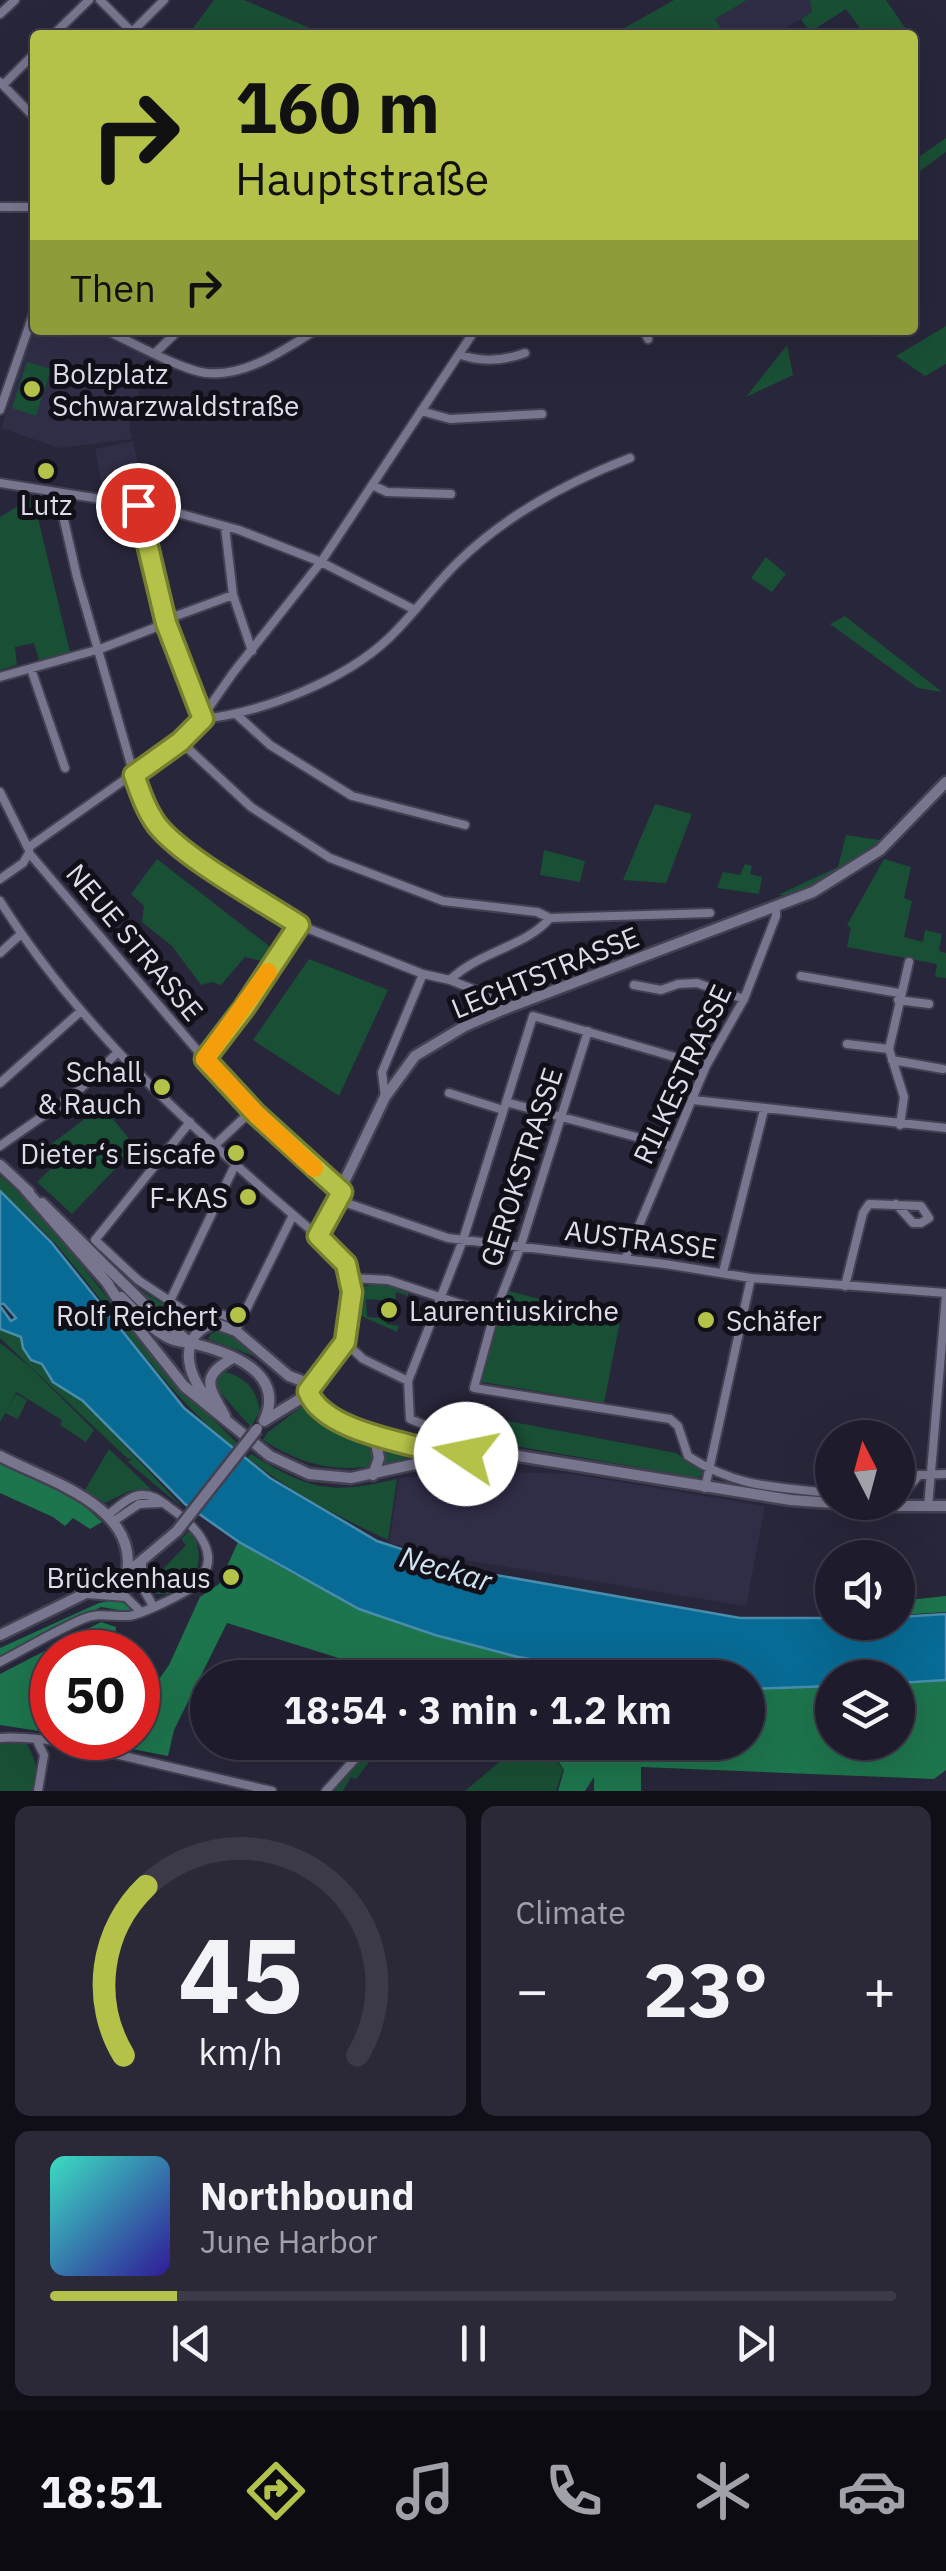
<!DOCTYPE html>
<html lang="en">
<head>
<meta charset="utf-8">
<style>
  body { margin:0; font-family:"IBM Plex Sans",sans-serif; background:#2b2938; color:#f1f3f6; height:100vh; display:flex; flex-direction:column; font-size:38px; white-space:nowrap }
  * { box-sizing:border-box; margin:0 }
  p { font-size:32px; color:#a1a1a9 }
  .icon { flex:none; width:55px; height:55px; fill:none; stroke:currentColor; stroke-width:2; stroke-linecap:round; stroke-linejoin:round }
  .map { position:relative; height:1791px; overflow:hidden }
  .drawer { display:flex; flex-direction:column; gap:15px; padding:15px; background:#100f18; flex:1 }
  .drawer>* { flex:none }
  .guide { position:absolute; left:30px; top:30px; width:888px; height:305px; border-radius:10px; box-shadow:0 10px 40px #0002,0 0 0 2px #3c3a48; background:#b5c249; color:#111; overflow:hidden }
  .needle { width:65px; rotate:354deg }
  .fabs { position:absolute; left:815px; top:1420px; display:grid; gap:20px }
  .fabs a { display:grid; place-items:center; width:100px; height:100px; border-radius:50%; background:#1e1c2c; box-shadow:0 10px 40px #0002,0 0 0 2px #3c3a48; font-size:50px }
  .speed { position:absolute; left:30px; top:1630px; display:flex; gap:20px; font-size:50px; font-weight:700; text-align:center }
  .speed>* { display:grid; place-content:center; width:130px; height:130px; border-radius:50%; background:#1e1c2c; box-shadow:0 10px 40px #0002,0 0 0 2px #3c3a48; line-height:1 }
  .speed .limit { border:15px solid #d22; background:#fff; color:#111 }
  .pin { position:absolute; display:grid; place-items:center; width:85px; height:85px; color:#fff; margin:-42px; border:5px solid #fff; border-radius:50%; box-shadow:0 2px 10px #0007 }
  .me { position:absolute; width:110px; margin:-55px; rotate:281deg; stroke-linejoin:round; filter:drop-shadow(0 0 8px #0008) }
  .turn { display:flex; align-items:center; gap:35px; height:210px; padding:0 40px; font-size:45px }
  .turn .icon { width:130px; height:130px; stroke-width:2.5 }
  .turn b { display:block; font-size:70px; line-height:85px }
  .then { display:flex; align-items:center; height:95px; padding:0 40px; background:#0003; gap:20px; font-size:38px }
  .big { font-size:75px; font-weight:700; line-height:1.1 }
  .drawer .card { flex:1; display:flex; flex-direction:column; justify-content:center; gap:15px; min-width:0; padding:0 35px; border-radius:15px; background:#2b2938 }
  .drawer .dial { align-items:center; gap:0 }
  .dial svg { height:260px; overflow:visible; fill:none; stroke:#3c3a48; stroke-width:7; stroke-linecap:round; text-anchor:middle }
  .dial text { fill:#f1f3f6; stroke:none }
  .song { display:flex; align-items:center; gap:30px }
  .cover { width:120px; height:120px; border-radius:15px; background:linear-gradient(135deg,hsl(170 70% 55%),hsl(250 70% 35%)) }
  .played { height:10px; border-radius:5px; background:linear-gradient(90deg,#b5c249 15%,#3c3a48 15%) }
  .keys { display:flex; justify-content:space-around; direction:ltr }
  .heat { display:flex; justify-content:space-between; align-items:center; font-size:55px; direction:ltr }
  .drawer .tiles { flex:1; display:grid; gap:15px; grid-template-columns:1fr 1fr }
  .card:last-child { grid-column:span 2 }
  .trip { position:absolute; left:190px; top:1660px; width:575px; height:100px; border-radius:50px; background:#1e1c2c; box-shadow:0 10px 40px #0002,0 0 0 2px #3c3a48; font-weight:700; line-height:100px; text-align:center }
  .dock { display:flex; height:160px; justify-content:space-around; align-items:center; background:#0c0b12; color:#a1a1a9 }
  .dock .icon { width:70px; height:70px }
  .dock .on { color:#b5c249 }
  .dock b { font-size:45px; color:#f1f3f6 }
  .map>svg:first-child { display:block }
</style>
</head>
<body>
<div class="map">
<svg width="946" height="1791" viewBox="0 0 946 1791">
  <rect width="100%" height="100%" fill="#28263a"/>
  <path fill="#302d47" d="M 747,0 L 810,0 L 812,12 L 774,35 L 724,35 L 714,19 Z
    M 35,319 L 35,330 L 94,330 L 151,355 L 129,422 L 132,439 L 59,448 L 1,428 Z
    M 133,441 L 145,497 L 103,490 L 95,449 Z
    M 478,1471 L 572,1474 L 765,1506 L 746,1606 L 457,1559 L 389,1543 L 399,1478 Z"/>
  <path fill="#194f35" d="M 214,0 L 244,0 L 326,35 L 188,35 Z
    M 674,0 L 747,0 L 715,19 L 724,35 L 612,35 Z
    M 810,0 L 886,0 L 910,35 L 865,35 L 846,9 L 810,32 L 801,19 L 812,12 Z
    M 946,138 L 946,152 L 920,171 L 913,161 Z
    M 946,326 L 946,364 L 925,376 L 896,356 Z
    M 787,345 L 793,375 L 746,397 Z
    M 27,362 L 51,369 L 36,416 L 12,408 Z
    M 33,497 L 70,652 L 39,660 L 34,643 L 15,647 L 17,665 L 0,670 L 0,517 Z
    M 766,557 L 786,574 L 772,592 L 751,578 Z
    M 845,616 L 942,692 L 918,688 L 830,624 Z
    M 655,804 L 692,814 L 666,883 L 623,880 Z
    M 846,835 L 886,841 C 857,864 815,897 778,895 L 838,867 Z
    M 544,850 L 585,861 L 580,882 L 540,875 Z
    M 157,859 L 273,949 L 266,962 L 245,957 L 221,985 L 212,982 L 201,985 L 172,946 L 142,922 L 144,906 L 131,894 Z
    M 884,859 L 911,867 L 904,898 L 912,901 L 904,937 L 923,942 L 925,930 L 942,934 L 939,951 L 946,953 L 946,978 L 935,977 L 937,964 L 847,947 L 851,928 L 847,925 Z
    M 745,864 L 752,866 L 750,874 L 762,877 L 759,894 L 717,888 L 723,872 L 740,875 Z
    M 309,959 L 388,990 L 339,1096 L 253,1040 Z
    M 102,1106 L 136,1147 L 72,1214 L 37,1182 L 57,1163 L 46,1148 Z
    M 0,1176 C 38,1208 67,1247 98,1286 C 142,1341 186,1394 237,1443 L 234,1448 C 165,1393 116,1316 60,1249 C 41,1227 19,1209 0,1191 Z
    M 126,1281 L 195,1324 L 184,1326 L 148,1302 Z
    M 379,1283 L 401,1287 L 408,1292 L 408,1296 L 396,1292 L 395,1301 L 366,1299 L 367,1317 L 384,1318 L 387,1324 L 399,1326 L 397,1332 L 359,1315 L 361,1287 Z
    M 506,1290 L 620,1321 L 604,1403 L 477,1381 Z
    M 0,1329 L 21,1337 L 50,1372 L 53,1382 L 83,1401 L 183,1508 L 128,1462 L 132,1458 L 128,1459 L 0,1338 Z
    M 222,1331 L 247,1345 L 262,1359 L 208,1339 L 212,1333 Z
    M 0,1343 L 28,1365 L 94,1430 L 86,1442 L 60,1425 L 62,1420 L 16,1392 L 7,1411 L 16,1394 L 27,1400 L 18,1419 L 5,1413 L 0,1422 Z
    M 226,1372 C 248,1379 256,1390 260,1411 L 251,1427 L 216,1388 L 216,1376 Z
    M 301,1407 L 371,1440 L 375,1458 L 372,1466 C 331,1473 297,1462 263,1440 L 267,1433 Z
    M 466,1413 L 676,1453 L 704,1473 L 698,1478 L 521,1447 L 452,1443 Z
    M 382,1444 L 430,1453 L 383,1465 Z
    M 109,1449 L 151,1489 L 129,1491 L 105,1503 L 85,1490 Z
    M 251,1454 C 310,1490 328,1495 397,1479 L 388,1540 C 338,1517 291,1492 247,1458 Z
    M 191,1529 C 210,1563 193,1601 151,1593 L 146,1581 L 151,1572 L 164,1568 L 186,1545 L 181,1539 Z
    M 26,1742 C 35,1759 41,1772 32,1791 L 0,1791 L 0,1744 Z
    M 522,1743 L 548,1748 L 563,1770 L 556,1791 L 465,1791 Z
    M 393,1744 L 374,1756 L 356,1779 L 351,1777 L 343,1791 L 333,1791 C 351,1769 364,1752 393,1744 Z"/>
  <path fill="#1d754d" d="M 0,1460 L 81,1503 L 102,1522 L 90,1529 L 73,1518 L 65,1526 L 53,1517 L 0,1493 Z
    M 238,1542 L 295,1575 L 518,1657 L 634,1677 L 362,1677 L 345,1660 L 227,1623 L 174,1730 L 168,1756 L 76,1738 L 138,1738 L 138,1694 L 157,1682 L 169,1665 L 200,1597 L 219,1584 Z
    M 946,1596 L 946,1612 L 898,1615 L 898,1601 Z
    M 114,1600 L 131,1605 L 130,1612 L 101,1607 L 0,1656 L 0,1648 L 99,1603 Z
    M 101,1622 L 116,1627 L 114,1652 L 52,1652 L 52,1733 L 0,1725 L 0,1674 Z
    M 946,1680 L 946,1770 L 934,1779 L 641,1767 L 641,1791 L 594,1791 L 594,1777 L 585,1791 L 558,1791 L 564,1770 L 549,1747 L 533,1743 L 748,1742 L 748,1689 L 832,1686 L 832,1742 L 898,1742 L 898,1683 Z"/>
  <path fill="#086b95" stroke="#488dae" stroke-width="2.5" d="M 0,1191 L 51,1242 L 184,1408 L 270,1478 L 377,1541 L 462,1569 L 740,1618 L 832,1618 L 832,1622 L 898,1622 L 898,1617 L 946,1614 L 946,1680 L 898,1683 L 898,1678 L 832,1678 L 832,1686 L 748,1689 L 748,1678 L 634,1677 L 518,1657 L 435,1635 L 359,1609 L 239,1542 L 185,1504 L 83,1401 L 53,1382 L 42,1364 L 31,1360 L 23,1348 L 21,1337 L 0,1329 L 0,1306 L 11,1321 L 16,1318 L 4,1304 L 0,1304 Z"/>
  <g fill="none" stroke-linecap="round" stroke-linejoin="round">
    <g stroke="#424051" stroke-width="12">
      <path id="street" d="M 100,0 L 132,32
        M 0,14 L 15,0
        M 53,35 L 89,0
        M 129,35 L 164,0
        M 0,82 L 35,118
        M 3,85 L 35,53
        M 0,207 L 35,207
        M 105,330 C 130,341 183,371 207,373 C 246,377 285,349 316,330
        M 644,330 L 648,339
        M 155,353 L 179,330
        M 461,355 C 482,362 503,361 525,353
        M 0,410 L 35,309
        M 421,411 L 450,419 L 542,414
        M 0,483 L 163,509 L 239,530 L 321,562 L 415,610
        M 374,486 L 387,492 L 451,494
        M 58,494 L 77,577 L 134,775 L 143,801 L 165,834 L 299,925 L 423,974 L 450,980 L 493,997
        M 138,505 L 167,623 L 203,719
        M 225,527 L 233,595 L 252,651
        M 31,669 L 65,768
        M 0,677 L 100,649 L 167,623 L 173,617 L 233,595
        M 237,715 L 270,745 L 352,796 L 465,825
        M 203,719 C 264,712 345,680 389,638 C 413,615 432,588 456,564 C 503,517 568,482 630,458
        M 181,742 L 251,807 L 330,858 L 443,901 L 537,912 L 550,918 L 710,913
        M 0,792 L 29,850
        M 29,847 L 191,733 L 233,673 L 321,562 L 475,330
        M 29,853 L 225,1083 L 341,1191
        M 0,879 L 23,863 L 29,853
        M 0,901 C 82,1032 201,1137 318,1236
        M 0,953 L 21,934
        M 801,976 L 899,993
        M 450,980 C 478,952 527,946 550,918
        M 634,985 L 661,990 L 678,984 L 697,983 L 744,999
        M 898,1000 L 929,1004
        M 588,1031 L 520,1248 L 494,1315 L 474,1388 L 670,1419 L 678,1426 L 688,1456 C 737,1488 777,1487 832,1493
        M 847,1044 L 889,1049
        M 205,1059 L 244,1007 L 299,925
        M 892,1060 L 943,1069
        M 0,1083 L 81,1011
        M 449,1093 L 503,1110
        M 385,1097 L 382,1072 L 423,974
        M 693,1100 L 946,1128
        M 506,1102 L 670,1146
        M 190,1122 L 95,1240 L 138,1280 L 194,1317 C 211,1312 224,1311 239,1324
        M 900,1125 L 904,1097 L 889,1049 L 909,962
        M 215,1145 L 247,1115
        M 0,1146 L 76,1093 L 118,1052
        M 338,1200 L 448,1238 L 665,1264 L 751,1278 L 946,1293
        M 625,1259 L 706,1066 L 744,999 L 776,916 L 776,907
        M 723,1272 L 764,1110
        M 351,1278 L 388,1280 L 494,1315
        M 845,1286 L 863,1213 L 869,1204 L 921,1206 L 929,1218 L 921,1223 L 913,1223 L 896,1204
        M 169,1303 L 236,1163
        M 237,1328 L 293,1215
        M 345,1342 L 363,1359 L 408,1381
        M 451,1436 L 410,1419 L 408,1381 L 463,1240 L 533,1016 L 706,1066
        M 705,1488 L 751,1278
        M 898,1494 L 905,1491 L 919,1475 L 946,1474
        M 928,1507 L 946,1295
        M 114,1521 L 139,1504 L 160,1503
        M 142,1563 L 143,1588 L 153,1606
        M 88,1594 L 126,1597 L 141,1612
        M 0,1662 C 27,1648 55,1631 83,1619 C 99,1612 112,1617 129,1616 C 142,1614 182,1595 192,1587 C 228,1558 196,1526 169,1507 C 161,1501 153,1494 141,1495 C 129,1496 118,1507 108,1515
        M 0,1738 C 21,1736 40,1740 60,1741 L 272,1791
        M 416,1742 C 430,1750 438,1749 452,1742
        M 38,1743 L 44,1755 L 38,1791
        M 326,1791 L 363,1750 L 377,1742"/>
    </g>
    <g stroke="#424051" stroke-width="15">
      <path id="secondary" d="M 0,1165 L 29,1192
        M 25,1189 L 109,1285
        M 42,1203 L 143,1303 L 189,1342
        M 107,1283 L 130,1318 L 184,1386 L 270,1456 L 309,1474 L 351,1478 L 452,1456 L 512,1455 L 791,1500 L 874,1506 L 946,1506
        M 121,1297 C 135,1311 151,1329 169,1338 C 176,1342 184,1342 191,1343 C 229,1352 287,1372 264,1421
        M 308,1391 C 324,1433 412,1443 452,1456
        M 208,1399 C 187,1376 176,1336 214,1323 L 236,1331 L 289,1376 L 313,1385
        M 225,1416 C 209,1387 199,1377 233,1358
        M 264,1421 L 303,1397 L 345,1342 L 352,1292 L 349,1270 L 318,1236 L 385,1097 L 415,1056 L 465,1026 L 502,1010 L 813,892 L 880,850 L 946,782
        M 0,1456 C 47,1481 138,1505 127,1573
        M 373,1475 L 379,1458 L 374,1433
        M 0,1635 L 127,1573 L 177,1531"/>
    </g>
    <use href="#street" stroke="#78768e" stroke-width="8"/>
    <use href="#secondary" stroke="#78768e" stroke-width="10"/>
    <g stroke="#424051" stroke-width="15" stroke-linecap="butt">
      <path id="secondary-bridge" d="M 177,1531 L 257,1429"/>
    </g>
    <use href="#secondary-bridge" stroke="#78768e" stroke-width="10"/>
  </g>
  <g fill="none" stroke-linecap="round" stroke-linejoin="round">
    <g stroke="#767e2f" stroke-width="25">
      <path id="route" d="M 138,505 L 166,623 L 203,719 L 180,742 L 134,775 C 140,792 146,810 157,825 C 183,858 261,900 299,925 L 244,1008 L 205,1059 L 256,1114 L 342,1192 L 318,1236 L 346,1264 L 352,1292 L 345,1342 L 308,1391 C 323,1433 413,1443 452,1456 L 466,1454"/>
    </g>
    <use href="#route" stroke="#b5c249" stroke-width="18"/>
    <path stroke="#f59e0b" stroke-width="18" d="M 268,972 L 205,1059 L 256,1114 L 314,1168"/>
  </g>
  <g fill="#b5c249" stroke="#111019" stroke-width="4">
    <circle cx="32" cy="389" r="10"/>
    <circle cx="46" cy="471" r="10"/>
    <circle cx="162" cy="1087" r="10"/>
    <circle cx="236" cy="1153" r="10"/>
    <circle cx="248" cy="1197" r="10"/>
    <circle cx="389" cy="1310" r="10"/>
    <circle cx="238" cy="1315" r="10"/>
    <circle cx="706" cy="1320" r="10"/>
    <circle cx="231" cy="1577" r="10"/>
  </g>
  <g text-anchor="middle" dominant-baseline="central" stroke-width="10" stroke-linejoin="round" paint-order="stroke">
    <g font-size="28" fill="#dddce9" stroke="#111019" text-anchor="end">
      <text x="52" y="373" text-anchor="start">Bolzplatz<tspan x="52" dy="32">Schwarzwaldstraße</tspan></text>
      <text x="46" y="504" text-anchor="middle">Lutz</text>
      <text x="142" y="1071">Schall<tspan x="142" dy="32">&amp; Rauch</tspan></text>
      <text x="216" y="1153">Dieter‘s Eiscafe</text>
      <text x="228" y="1197">F-KAS</text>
      <text x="409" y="1310" text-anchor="start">Laurentiuskirche</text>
      <text x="218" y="1315">Rolf Reichert</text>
      <text x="726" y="1320" text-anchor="start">Schäfer</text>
      <text x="211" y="1577">Brückenhaus</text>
    </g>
    <g font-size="28" fill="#dddce9" stroke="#111019">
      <text transform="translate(135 942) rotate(50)">NEUE STRASSE</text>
      <text transform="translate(545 972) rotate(-22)">LECHTSTRASSE</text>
      <text transform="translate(682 1074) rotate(-65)">RILKESTRASSE</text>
      <text transform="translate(521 1167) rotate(-72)">GEROKSTRASSE</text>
      <text transform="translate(641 1239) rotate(7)">AUSTRASSE</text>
    </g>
    <g font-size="30" font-style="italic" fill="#d0e3f0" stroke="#111019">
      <text transform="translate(446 1568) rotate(16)">Neckar</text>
    </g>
  </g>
</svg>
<div class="fabs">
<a><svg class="needle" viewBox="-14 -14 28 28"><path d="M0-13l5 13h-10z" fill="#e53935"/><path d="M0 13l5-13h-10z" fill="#a1a1a9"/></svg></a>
<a><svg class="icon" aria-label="sound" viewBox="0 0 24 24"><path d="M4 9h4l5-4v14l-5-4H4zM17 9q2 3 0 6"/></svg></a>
<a><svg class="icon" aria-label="layers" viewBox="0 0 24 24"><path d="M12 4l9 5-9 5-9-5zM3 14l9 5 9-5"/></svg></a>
</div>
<div class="speed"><div class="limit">50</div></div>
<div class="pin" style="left:138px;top:505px;background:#d93025"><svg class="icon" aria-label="arrive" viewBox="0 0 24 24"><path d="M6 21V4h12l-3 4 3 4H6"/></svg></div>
<svg class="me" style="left:466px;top:1454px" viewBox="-20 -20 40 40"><circle r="19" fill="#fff"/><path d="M0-13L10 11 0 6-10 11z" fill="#b5c249"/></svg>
<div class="trip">18:54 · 3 min · 1.2 km</div>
<div class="guide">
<div class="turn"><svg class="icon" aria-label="right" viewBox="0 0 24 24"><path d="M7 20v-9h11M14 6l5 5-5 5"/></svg><div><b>160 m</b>Hauptstraße</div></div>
<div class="then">Then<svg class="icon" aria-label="right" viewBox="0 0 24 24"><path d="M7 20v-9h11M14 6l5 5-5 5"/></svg></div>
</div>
</div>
<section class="drawer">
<div class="tiles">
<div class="card dial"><svg viewBox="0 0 100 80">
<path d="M14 69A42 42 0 1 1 86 69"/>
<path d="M14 69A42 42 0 0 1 21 17" stroke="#b5c249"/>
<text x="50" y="56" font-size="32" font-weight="700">45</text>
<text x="50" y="72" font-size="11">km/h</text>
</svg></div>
<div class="card"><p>Climate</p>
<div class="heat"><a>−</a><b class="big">23°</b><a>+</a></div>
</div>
<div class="card">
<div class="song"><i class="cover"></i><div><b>Northbound</b><p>June Harbor</p></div></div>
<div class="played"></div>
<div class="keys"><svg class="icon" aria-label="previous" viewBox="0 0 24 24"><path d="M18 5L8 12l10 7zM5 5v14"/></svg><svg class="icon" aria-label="pause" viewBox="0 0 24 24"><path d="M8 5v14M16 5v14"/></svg><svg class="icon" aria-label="next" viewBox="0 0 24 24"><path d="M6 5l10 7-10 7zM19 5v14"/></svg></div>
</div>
</div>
</section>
<nav class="dock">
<b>18:51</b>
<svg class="icon on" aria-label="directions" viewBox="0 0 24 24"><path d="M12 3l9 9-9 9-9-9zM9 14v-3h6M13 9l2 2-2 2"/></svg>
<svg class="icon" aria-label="music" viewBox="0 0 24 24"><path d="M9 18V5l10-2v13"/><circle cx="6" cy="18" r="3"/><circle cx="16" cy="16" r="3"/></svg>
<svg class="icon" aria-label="phone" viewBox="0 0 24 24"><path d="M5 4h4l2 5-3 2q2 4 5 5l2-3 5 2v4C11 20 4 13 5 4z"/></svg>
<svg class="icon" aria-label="climate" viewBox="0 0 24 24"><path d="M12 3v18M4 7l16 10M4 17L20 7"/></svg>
<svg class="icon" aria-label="car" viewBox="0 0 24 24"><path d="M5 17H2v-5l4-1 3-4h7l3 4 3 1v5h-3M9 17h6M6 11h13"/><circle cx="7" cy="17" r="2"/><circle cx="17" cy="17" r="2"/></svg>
</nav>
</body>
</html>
